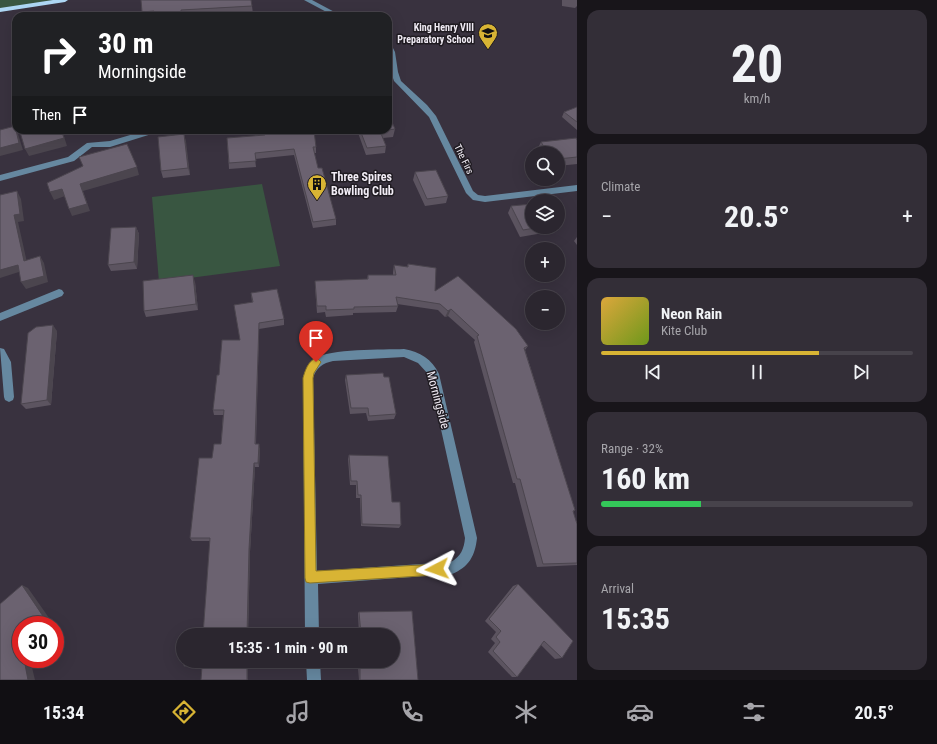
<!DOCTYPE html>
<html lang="en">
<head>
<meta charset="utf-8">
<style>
  body { margin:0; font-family:"Roboto Condensed",sans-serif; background:#332e37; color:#f1f3f6; height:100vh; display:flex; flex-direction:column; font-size:15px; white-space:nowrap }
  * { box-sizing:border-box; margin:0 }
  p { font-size:13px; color:#a6a5aa }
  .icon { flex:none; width:22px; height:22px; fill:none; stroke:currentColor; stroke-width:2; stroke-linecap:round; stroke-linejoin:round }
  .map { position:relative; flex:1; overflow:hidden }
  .sheet { display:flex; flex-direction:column; gap:10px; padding:10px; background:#18151a; width:360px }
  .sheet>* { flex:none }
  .banner { position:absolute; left:12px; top:12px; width:380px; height:122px; border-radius:12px; box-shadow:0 4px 16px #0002,0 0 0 1px #47434b; background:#202124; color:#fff; overflow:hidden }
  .fabs { position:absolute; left:525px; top:146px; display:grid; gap:8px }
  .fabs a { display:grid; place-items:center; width:40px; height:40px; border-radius:50%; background:#2b262f; box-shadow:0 4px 16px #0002,0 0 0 1px #47434b; font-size:20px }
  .speed { position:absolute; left:12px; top:616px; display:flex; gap:8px; font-size:20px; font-weight:700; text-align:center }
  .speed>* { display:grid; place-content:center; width:52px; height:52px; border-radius:50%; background:#2b262f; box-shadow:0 4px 16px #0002,0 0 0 1px #47434b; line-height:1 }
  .speed .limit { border:6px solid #d22; background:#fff; color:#111 }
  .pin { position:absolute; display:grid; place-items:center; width:34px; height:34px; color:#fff; margin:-41px -17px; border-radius:50% 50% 50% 0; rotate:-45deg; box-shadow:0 0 4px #0007 }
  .pin .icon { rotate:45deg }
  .me { position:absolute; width:44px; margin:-22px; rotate:266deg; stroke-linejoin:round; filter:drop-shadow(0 0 3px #0008) }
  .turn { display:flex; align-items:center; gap:14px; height:84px; padding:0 20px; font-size:18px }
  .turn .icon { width:52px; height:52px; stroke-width:2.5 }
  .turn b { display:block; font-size:28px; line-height:34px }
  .then { display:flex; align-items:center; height:38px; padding:0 20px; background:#0003; gap:8px; font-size:15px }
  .big { font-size:30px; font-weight:700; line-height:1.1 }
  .sheet .tile { flex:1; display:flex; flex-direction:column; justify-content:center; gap:6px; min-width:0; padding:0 14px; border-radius:12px; background:#332e37 }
  .sheet .dial { align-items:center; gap:0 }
  .dial b { font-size:52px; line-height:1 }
  .song { display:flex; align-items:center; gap:12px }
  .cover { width:48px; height:48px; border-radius:6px; background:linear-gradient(135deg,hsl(40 70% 55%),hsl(80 70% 35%)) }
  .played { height:4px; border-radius:2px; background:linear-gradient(90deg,#d8b434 70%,#47434b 70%) }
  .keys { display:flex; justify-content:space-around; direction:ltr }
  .heat { display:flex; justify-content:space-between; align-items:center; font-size:22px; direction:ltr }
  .charge { height:6px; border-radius:3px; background:linear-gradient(90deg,#34c759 32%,#47434b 0) }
  .trip { position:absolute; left:176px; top:628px; width:224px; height:40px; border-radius:20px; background:#2b262f; box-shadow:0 4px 16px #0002,0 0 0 1px #47434b; font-weight:700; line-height:40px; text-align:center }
  .tab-bar { display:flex; height:64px; justify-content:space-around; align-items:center; background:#110f13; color:#a6a5aa }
  .tab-bar .icon { width:28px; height:28px }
  .tab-bar .current { color:#d8b434 }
  .tab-bar b { font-size:18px; color:#f1f3f6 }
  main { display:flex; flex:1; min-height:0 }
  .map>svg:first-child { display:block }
</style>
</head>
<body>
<main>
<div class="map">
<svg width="577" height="680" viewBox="0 0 577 680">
  <rect width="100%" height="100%" fill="#39323f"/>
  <path fill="#395641" d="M 0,0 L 65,0 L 0,10 Z
    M 262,184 L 280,266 L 159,282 L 152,197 Z"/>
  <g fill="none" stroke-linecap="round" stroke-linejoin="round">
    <path fill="#6688a0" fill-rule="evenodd" d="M 304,0 L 312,0 L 342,16 L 334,16 Z
      M 388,41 L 390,42 L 395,52 L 398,72 L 401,81 L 427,105 L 436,116 L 473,191 L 478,195 L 485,196 L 577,185 L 577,191 L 485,202 L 473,200 L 466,193 L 429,117 L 394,81 L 391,72 Z
      M 147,130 L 159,130 L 158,132 L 110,147 L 92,147 L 74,161 L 0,181 L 0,175 L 68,157 L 87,143 L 110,141 Z
      M 59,289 L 62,290 L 64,293 L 62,296 L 0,321 L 0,313 Z
      M 0,348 L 4,349 L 11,362 L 14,397 L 13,400 L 9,402 L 5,400 L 4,397 Z
      M 404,349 C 420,352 432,359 439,374 L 477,538 C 475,556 469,567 452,574 L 318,584 L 319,635 L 305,635 L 303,378 C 305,371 308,364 314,359 C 330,348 383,350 404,349 ZM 404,357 L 418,363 L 429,375 L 465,538 C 464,549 461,556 451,562 L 317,571 L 313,378 C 316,368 323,363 333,361 Z
      M 306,661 L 320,661 L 321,680 L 307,680 Z"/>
    <path fill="#aed7f4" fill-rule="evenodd" d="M 53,0 L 68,0 L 65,2 L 0,12 L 0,8 Z"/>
  </g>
  <path fill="#5c5460" d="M 562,0 L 577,0 L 577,6 L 575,8 L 562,6 Z
    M 252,6 L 253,14 L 204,16 L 143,16 L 142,12 Z
    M 577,107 L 577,130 L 562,117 L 564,112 Z
    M 395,129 L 393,137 L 383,138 L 386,146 L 385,153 L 366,155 L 357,130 L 388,130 Z
    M 264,131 L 316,147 L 316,153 L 314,153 L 318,168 L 336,219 L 336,225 L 313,228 L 294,155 L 255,159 L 256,167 L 229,169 L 227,138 L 264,135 Z
    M 184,134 L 190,175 L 163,178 L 161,171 Z
    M 577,140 L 577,164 L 558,166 L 558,153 L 539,153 L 537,150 L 541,142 Z
    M 415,172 L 448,196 L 446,203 L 425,206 L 413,180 Z
    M 511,206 L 532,227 L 552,227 L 549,232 L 520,237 L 508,213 Z
    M 136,227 L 139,234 L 137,269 L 111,271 L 108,265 Z
    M 577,237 L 577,245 L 574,241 Z
    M 408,264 L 435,291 L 528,346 L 525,350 L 575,510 L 573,512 L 577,524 L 577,565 L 537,567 L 515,483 L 513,483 L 474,342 L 475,340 L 448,316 L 445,317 L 438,310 L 397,304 L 398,306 L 396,312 L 353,313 L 353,315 L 326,317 L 325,312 L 317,313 L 315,287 L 315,281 L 367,279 L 368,275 L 393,275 L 393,272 L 394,265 L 407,267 Z
    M 195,282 L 198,310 L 146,317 L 144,311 Z
    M 251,293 L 284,319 L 284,325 L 259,329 L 256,444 L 260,449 L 259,467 L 255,467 L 250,552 L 248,635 L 203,635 L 210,541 L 192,541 L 190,538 L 212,458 L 221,444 L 223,415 L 214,415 L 213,410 L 219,375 L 240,340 L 252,302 Z
    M 57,331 L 51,405 L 26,409 L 21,404 Z
    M 346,375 L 384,377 L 396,414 L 394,419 L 368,421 L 366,413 L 350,414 L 345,380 Z
    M 349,455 L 392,502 L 401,525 L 399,528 L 361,526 L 360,498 L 356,498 L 356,485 L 350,485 L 348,459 Z
    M 518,584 L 562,658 L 555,659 L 541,645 L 517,677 L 512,677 L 488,652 L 495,643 L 491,639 L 496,632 L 485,621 L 513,586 Z
    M 412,611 L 418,680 L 359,680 L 358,666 L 361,665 L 361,661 L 393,661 L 393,635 L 359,635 L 358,613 L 359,612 Z"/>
  <path fill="#4b454e" d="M 15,126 L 18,134 L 23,150 L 0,156 L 0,148 Z
    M 62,130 L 67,146 L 29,156 L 25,149 Z
    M 184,134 L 186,141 L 190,175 L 188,168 Z
    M 137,167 L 139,175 L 83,191 L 90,211 L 72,216 L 69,209 L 80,184 Z
    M 62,189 L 65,196 L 54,200 L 50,192 Z
    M 17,191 L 21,199 L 24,221 L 18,222 L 28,267 L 24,261 L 14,215 Z
    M 136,227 L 139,234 L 137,269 L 134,262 Z
    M 40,256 L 44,263 L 48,282 L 26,289 L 21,282 Z
    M 18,265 L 22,271 L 0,278 L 0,270 Z
    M 193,275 L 195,282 L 198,310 L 196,304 Z
    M 451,309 L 448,316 L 445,317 L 448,311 Z
    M 259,323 L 259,329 L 255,449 L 255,444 Z
    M 53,325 L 57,331 L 51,405 L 47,400 Z
    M 259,444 L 260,449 L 259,467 L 258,463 Z
    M 254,463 L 255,467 L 250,552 L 248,635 L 247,635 L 249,549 Z
    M 22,585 L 28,588 L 54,625 L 49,625 Z
    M 24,659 L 30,659 L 35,680 L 28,680 Z
    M 247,661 L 248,661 L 248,680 L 247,680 Z"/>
  <path fill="#6b6270" stroke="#4b454e" d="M 141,0 L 251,0 L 252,6 L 181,10 L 181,15 L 154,16 L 154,11 L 142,12 Z
    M 577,107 L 577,122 L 564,112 Z
    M 388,113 L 395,129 L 388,130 Z
    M 15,126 L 19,143 L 0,148 L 0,130 Z
    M 26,130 L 61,130 L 64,138 L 25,149 L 20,132 Z
    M 277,130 L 308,130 L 309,131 L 314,131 L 316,147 L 313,147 L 318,168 L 322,168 L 336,219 L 313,222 L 294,149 L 255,153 L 256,161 L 229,163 L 227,138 L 265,135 L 264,131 Z
    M 360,130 L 388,130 L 380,131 L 386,146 L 367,148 Z
    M 184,134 L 188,168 L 161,171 L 158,137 Z
    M 576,138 L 577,140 L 577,157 L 558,159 L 558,153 L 548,153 L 541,142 Z
    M 127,144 L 137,167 L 80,184 L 87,204 L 69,209 L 62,189 L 50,192 L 47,183 L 83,166 L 79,157 Z
    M 436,170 L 448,196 L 427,199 L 415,172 Z
    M 17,191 L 20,214 L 14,215 L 24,261 L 40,256 L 44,276 L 21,282 L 18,265 L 0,270 L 0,195 Z
    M 532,204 L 532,227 L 541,227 L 523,230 L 511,206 Z
    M 136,227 L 134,262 L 108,265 L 111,228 Z
    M 408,264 L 436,268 L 435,291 L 458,276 L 516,329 L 528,346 L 524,348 L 575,510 L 573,511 L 577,524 L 577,563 L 543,564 L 520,479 L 517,479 L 477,336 L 479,335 L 451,309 L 448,311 L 440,304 L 396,297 L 398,306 L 354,307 L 354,309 L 326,310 L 326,306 L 317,306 L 315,281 L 368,279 L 368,275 L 396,275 L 394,265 L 408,267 Z
    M 193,275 L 196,304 L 144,311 L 143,281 Z
    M 277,289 L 284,319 L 259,323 L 255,444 L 259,444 L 258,463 L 254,463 L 249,549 L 247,635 L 203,635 L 210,538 L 190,538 L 199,458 L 212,458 L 214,444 L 221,444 L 224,410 L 213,410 L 217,375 L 219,375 L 222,340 L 240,340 L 234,305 L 253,302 L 251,293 Z
    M 53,325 L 47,400 L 21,404 L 28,333 L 36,327 Z
    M 383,373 L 384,377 L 389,377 L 396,414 L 369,416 L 368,408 L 351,408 L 346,375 Z
    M 349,455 L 388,456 L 392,502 L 400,502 L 401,525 L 362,524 L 361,495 L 358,495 L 357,481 L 351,481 Z
    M 518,584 L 573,641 L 562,658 L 544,641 L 517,677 L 493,651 L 500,642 L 496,637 L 501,631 L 489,619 Z
    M 22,585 L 49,625 L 21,625 L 21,659 L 24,659 L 28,680 L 0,680 L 0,604 Z
    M 412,611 L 418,680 L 360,680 L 360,665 L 363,665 L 363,661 L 393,661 L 393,635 L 361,635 L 359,612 Z
    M 184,661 L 247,661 L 247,680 L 201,680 L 202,666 L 184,666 Z"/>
  <path fill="#d8b434" stroke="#8c7522" d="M 316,358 L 319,360 L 321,362 L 314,373 L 313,378 L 316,571 L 437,564 L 441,565 L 442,569 L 441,573 L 437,575 L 310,583 L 306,582 L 305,578 L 303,378 C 305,371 308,361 316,358 Z"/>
  <defs>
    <g id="school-pin" transform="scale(1)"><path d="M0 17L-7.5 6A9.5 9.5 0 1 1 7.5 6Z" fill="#d8b434" stroke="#1f1b21"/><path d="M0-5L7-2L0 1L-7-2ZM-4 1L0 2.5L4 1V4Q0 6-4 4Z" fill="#111"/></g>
    <g id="building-pin" transform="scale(1)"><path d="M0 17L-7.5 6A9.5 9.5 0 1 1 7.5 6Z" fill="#d8b434" stroke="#1f1b21"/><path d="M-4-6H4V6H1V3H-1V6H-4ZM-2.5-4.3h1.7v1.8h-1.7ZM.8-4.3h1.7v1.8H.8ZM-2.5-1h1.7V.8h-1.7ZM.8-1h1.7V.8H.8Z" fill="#111"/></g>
  </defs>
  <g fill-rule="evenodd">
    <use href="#school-pin" x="488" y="33"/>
    <use href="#building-pin" x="317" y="184"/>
  </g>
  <g text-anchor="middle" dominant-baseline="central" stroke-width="3" stroke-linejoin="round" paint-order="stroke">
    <g font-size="10" font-weight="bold" fill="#f1ecf5" stroke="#1f1b21" text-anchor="end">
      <text x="474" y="27">King Henry VIII<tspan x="474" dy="12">Preparatory School</tspan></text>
    </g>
    <g font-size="10" fill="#f1ecf5" stroke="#1f1b21">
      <text transform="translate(464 159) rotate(64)">The Firs</text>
    </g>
    <g font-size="12" font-weight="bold" fill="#f1ecf5" stroke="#1f1b21" text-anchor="start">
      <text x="331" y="177">Three Spires<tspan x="331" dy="14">Bowling Club</tspan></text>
    </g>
    <g font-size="12" fill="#f1ecf5" stroke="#1f1b21">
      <text transform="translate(438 400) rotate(75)">Morningside</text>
    </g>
  </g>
</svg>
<div class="fabs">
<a><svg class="icon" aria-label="search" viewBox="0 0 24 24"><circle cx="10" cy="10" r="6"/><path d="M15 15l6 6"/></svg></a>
<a><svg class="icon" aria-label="layers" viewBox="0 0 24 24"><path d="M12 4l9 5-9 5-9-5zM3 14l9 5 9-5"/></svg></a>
<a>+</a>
<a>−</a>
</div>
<div class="speed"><div class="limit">30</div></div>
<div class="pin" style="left:316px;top:362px;background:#d93025"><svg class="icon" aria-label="arrive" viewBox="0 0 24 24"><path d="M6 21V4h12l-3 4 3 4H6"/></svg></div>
<svg class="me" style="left:437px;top:569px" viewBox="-20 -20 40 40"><path d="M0-17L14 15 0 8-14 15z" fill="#d8b434" stroke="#fff" stroke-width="4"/></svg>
<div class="trip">15:35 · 1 min · 90 m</div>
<div class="banner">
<div class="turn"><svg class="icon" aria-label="right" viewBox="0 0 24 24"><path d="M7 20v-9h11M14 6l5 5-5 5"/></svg><div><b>30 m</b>Morningside</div></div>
<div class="then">Then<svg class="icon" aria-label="arrive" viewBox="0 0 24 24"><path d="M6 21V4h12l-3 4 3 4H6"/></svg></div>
</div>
</div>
<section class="sheet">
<div class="tile dial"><b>20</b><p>km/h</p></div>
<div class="tile"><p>Climate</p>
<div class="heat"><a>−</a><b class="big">20.5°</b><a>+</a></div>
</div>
<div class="tile">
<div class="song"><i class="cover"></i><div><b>Neon Rain</b><p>Kite Club</p></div></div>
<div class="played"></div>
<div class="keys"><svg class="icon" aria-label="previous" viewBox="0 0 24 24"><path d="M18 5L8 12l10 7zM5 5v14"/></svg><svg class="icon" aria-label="pause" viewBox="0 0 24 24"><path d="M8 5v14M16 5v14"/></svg><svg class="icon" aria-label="next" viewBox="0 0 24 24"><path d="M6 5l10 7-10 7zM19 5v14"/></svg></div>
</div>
<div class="tile"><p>Range · 32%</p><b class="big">160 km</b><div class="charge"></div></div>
<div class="tile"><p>Arrival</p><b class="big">15:35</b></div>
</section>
</main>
<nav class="tab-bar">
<b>15:34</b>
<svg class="icon current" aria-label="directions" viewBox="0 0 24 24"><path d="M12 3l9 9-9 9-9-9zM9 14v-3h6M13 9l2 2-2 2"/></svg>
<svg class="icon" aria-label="music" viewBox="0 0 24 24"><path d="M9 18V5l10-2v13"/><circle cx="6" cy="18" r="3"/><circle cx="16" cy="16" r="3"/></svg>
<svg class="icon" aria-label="phone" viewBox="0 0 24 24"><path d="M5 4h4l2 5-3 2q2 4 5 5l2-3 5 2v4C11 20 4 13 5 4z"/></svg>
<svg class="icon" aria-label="climate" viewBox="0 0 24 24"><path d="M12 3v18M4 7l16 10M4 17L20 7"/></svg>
<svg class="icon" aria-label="car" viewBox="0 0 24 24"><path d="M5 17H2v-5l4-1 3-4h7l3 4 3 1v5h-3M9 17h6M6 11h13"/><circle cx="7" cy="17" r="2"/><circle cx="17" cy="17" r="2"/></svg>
<svg class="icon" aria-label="filters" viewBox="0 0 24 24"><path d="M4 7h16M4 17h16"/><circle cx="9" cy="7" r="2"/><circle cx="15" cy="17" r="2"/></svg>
<b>20.5°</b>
</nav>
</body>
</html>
